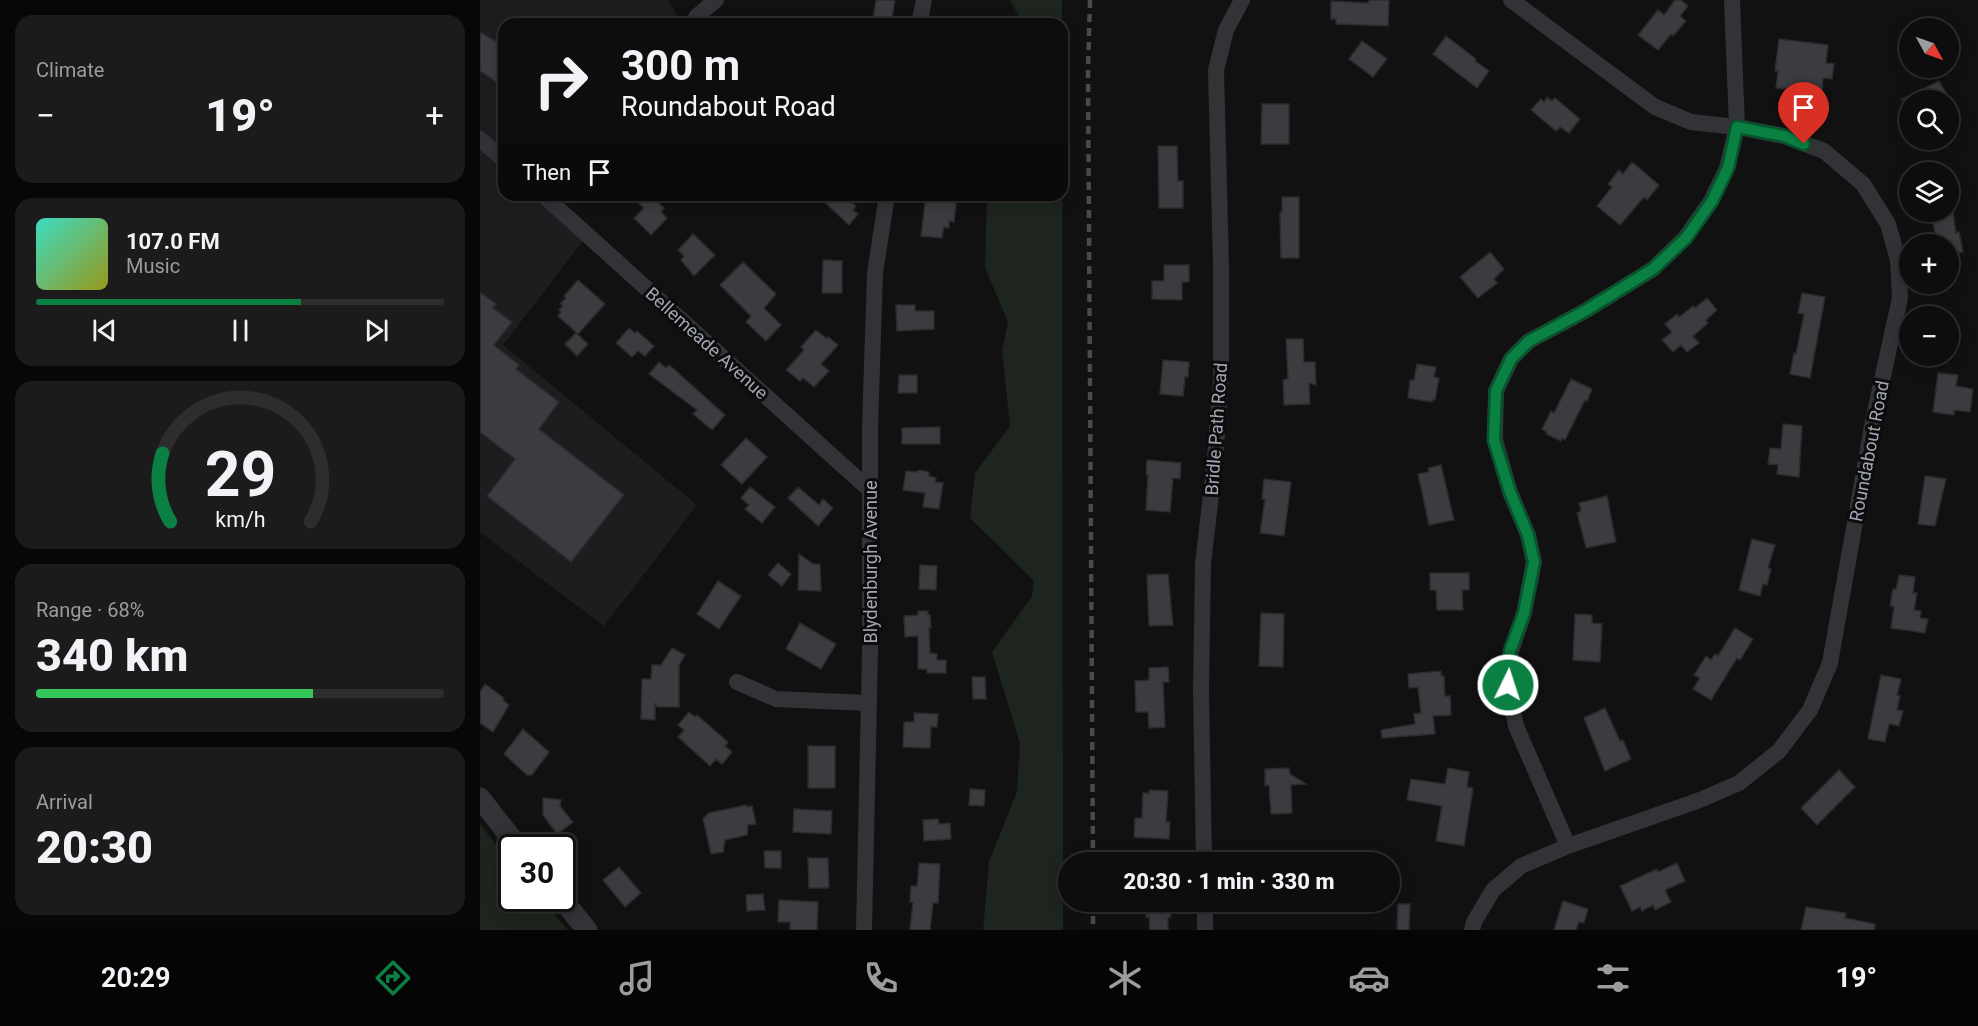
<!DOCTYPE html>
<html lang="en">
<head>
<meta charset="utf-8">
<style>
  body { margin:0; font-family:Roboto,sans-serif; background:#1b1b1c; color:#f1f3f6; height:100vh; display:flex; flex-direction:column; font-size:22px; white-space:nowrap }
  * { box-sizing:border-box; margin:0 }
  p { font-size:20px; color:#9a9c9e }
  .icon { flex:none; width:33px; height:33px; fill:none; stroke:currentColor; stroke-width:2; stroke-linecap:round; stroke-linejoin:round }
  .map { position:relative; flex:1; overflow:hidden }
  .drawer { display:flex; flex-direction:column; gap:15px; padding:15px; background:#070708; width:480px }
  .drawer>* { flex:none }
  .top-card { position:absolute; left:18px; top:18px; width:570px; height:183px; border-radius:18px; box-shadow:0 3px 15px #0003,0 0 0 2px #2d2d2e; background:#0d0d0e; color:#f1f3f6; overflow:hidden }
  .needle { width:39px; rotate:130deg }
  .buttons { position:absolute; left:1419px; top:18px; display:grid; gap:12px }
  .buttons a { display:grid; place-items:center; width:60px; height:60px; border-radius:50%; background:#0d0d0e; box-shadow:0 3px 15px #0003,0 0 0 2px #2d2d2e; font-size:30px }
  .speed { position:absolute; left:18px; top:834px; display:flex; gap:12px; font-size:30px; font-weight:700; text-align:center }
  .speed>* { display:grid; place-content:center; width:78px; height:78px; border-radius:50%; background:#0d0d0e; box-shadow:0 3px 15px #0003,0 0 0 2px #2d2d2e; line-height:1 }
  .speed .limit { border:3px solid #111; border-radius:9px; background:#fff; color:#111 }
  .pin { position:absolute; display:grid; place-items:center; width:51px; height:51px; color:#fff; margin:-62px -26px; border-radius:50% 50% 50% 0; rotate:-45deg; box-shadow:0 0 6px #0007 }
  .pin .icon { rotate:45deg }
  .me { position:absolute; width:66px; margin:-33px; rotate:4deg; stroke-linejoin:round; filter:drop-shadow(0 0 4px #0008) }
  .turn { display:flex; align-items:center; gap:21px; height:126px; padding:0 24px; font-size:27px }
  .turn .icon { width:78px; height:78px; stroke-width:2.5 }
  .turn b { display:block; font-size:42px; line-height:51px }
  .then { display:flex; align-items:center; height:57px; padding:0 24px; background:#0003; gap:12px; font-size:22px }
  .big { font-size:45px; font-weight:800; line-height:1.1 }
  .drawer .card { flex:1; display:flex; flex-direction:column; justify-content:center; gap:9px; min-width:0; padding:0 21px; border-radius:18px; background:#1b1b1c }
  .drawer .dial { align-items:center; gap:0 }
  .dial svg { height:156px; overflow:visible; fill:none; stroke:#2d2d2e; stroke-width:7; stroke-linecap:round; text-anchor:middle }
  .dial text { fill:#f1f3f6; stroke:none }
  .song { display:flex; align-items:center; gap:18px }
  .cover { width:72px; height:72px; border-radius:9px; background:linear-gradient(135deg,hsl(170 70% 55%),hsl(60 70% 35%)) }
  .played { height:6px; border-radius:3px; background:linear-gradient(90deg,#0b8043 65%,#2d2d2e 65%) }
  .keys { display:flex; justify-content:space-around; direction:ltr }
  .heat { display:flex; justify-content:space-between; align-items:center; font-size:33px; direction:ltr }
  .charge { height:9px; border-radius:4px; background:linear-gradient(90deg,#34c759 68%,#2d2d2e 0) }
  .trip { position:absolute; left:578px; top:852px; width:342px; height:60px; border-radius:30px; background:#0d0d0e; box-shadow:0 3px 15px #0003,0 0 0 2px #2d2d2e; font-weight:800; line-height:60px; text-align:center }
  .dock { display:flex; height:96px; justify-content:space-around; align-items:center; background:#050506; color:#9a9c9e }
  .dock .icon { width:42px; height:42px }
  .dock .active { color:#0b8043 }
  .dock b { font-size:27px; color:#f1f3f6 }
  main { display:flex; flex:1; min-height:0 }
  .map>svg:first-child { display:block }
</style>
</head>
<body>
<main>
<section class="drawer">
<div class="card"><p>Climate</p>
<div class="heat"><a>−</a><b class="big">19°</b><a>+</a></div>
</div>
<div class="card">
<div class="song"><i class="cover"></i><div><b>107.0 FM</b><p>Music</p></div></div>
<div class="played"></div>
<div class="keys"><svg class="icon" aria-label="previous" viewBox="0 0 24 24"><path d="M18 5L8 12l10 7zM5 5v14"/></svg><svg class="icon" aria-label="pause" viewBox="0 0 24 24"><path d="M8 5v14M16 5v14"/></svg><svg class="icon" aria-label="next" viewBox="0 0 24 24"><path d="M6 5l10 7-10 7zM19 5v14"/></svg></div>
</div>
<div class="card dial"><svg viewBox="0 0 100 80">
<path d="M14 69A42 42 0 1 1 86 69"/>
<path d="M14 69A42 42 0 0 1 10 34" stroke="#0b8043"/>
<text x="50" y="56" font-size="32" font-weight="700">29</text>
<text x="50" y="72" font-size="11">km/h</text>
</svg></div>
<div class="card"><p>Range · 68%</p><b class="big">340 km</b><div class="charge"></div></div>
<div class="card"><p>Arrival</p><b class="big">20:30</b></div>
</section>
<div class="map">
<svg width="1498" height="930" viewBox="0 0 1498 930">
  <rect width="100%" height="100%" fill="#111112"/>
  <path fill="#1d1d1f" d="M 0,0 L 188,0 L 202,23 L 201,24 L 24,24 L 24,195 L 84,195 L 80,202 L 112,229 L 23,345 L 217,505 L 124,626 L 0,532 Z"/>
  <path fill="#1d251e" d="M 530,0 L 582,0 L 583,930 L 503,930 L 509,862 L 537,792 L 540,743 L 512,652 L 552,596 L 554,581 L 490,518 L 495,473 L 530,426 L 522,351 L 528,322 L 505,268 L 507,195 L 582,195 L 582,24 L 543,24 Z
    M 0,824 L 31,864 L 32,898 L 61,899 L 88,930 L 0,930 Z"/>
  <path fill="#3b3c3f" stroke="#2b2b2e" stroke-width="1.5" d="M 396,0 L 415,0 L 411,24 L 392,24 Z
    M 889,0 L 909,0 L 908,26 L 856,24 L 856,19 L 851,19 L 851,1 L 889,3 Z
    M 1195,0 L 1201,0 L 1208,6 L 1200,16 L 1206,21 L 1193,36 L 1191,34 L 1178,50 L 1158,35 L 1178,10 L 1184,15 Z
    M 0,32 L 24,46 L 24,87 L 0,71 Z
    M 966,36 L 996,59 L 995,61 L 1009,71 L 997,88 L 953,54 Z
    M 1299,39 L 1348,45 L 1346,63 L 1354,64 L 1352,79 L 1343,78 L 1342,94 L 1324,91 L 1324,94 L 1310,92 L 1311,89 L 1296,88 L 1298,71 L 1295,71 Z
    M 882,41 L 907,59 L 893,77 L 869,59 Z
    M 1459,81 L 1470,100 L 1421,100 Z
    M 1067,97 L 1072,101 L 1075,98 L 1100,119 L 1089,133 L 1080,127 L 1076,131 L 1051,110 L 1061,99 L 1064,102 Z
    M 782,104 L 809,104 L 809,144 L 781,144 Z
    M 678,146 L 697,146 L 698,181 L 703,181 L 703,208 L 679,208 Z
    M 1152,162 L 1179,185 L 1167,200 L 1164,197 L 1140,225 L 1117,206 L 1132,187 L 1128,184 L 1139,170 L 1143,174 Z
    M 150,195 L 170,195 L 184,208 L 181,212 L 187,218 L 171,235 L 154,218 L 164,208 Z
    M 337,195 L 364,195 L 376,206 L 373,210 L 378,214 L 369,225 Z
    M 446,195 L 472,195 L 471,196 L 477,197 L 474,222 L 469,221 L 469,228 L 464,227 L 462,238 L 441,236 Z
    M 802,197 L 819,197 L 819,258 L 801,258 L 800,212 L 802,212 Z
    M 1450,212 L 1473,212 L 1476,233 L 1479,232 L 1483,252 L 1468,254 L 1468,244 L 1445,244 L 1445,237 L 1456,236 Z
    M 213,234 L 235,255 L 214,276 L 201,260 L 204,256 L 198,250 Z
    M 1010,252 L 1024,269 L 1014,279 L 1017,283 L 998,298 L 980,277 Z
    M 343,260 L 362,261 L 362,293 L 342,293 Z
    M 263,262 L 296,294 L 284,308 L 301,325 L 286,341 L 266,322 L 271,316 L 240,285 Z
    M 684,265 L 709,265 L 709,282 L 702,282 L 702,300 L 672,299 L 672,281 L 684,281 Z
    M 98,280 L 125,304 L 98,334 L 78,316 L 81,312 L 79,310 L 83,306 L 80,304 L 86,298 L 84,296 Z
    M 0,292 L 16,304 L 13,308 L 32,322 L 14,345 L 39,365 L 36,369 L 79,402 L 59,429 L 144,495 L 91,562 L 7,496 L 35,459 L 0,432 Z
    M 1322,293 L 1345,297 L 1330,378 L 1310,374 L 1314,353 L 1316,354 L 1324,314 L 1318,313 Z
    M 1227,298 L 1237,310 L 1226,320 L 1228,323 L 1213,336 L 1219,343 L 1207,352 L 1201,345 L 1193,352 L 1182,340 L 1192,332 L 1185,324 L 1197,314 L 1199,317 L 1213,306 L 1215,308 Z
    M 416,305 L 435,305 L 435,311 L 454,311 L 454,329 L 417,331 Z
    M 149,328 L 155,333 L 157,331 L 174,346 L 165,356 L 158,351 L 152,357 L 136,343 Z
    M 336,330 L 347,339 L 348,337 L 358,345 L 341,364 L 349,371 L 334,387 L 323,378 L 320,381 L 306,370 L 324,350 L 321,347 Z
    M 96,333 L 108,344 L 97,356 L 85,344 Z
    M 806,339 L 823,339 L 824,362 L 835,362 L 836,385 L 829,383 L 830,404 L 804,405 L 803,380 L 808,379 Z
    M 683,360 L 709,362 L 708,377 L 705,377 L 703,396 L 680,394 Z
    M 179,362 L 186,368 L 189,365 L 195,370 L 245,415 L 232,430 L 213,414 L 217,410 L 169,374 Z
    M 937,364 L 956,367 L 954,377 L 959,378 L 955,400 L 952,400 L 952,402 L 928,398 L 930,380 L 934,380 Z
    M 1458,373 L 1478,375 L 1476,386 L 1493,389 L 1490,412 L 1474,410 L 1474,415 L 1453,412 Z
    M 419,375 L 437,375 L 437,393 L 418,393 Z
    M 1091,379 L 1112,389 L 1107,401 L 1105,400 L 1085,440 L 1082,438 L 1081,441 L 1066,434 L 1067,432 L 1062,429 L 1071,411 L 1074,413 Z
    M 1303,424 L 1322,426 L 1319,477 L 1297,474 L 1298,465 L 1288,464 L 1290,448 L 1301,449 Z
    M 460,427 L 460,444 L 422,444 L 422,428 Z
    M 266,438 L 287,457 L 262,484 L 241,465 Z
    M 667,460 L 701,463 L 700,479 L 693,478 L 690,512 L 666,510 L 668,475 L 666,475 Z
    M 961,465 L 974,520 L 949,525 L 938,474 L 949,472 L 948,468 Z
    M 439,470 L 449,472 L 449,476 L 456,478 L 455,482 L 463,483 L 459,509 L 443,507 L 445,493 L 423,490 L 426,471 L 437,472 Z
    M 1445,476 L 1466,479 L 1455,526 L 1438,524 Z
    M 784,479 L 811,482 L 804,536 L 780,533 L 785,499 L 782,499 Z
    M 270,487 L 295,507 L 282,523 L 265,509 L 269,505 L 261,498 Z
    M 318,487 L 339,505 L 343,499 L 353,508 L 338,526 L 308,498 Z
    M 1127,496 L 1136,542 L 1106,548 L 1097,513 L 1101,511 L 1099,503 Z
    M 1272,539 L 1295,545 L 1288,568 L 1291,569 L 1287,585 L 1283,584 L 1280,596 L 1259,590 Z
    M 319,554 L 333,564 L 340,564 L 341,591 L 318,590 Z
    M 298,563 L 311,574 L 302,586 L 288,575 Z
    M 440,565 L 457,566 L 456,590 L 439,589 Z
    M 950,573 L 989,573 L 989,590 L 982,590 L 983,610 L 957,610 L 956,590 L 950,590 Z
    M 688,574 L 693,625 L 669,626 L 667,575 Z
    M 1419,575 L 1435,577 L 1433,593 L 1437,593 L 1434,610 L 1441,611 L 1440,618 L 1448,619 L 1445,633 L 1411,628 L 1414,607 L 1410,606 L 1413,589 L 1416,589 Z
    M 238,581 L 261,596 L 239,629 L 217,614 Z
    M 438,611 L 448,611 L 448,615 L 450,615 L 451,628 L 449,628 L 450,653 L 457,654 L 457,660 L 466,660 L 466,673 L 447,673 L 447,669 L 438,669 L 438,636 L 425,637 L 424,616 L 438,615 Z
    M 781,613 L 804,614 L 803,667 L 779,666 Z
    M 1095,614 L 1112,615 L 1112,623 L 1122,624 L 1120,662 L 1093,660 Z
    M 320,623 L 356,644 L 341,669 L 306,649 Z
    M 1255,628 L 1273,639 L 1260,660 L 1257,658 L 1231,700 L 1213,689 L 1220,678 L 1214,675 L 1226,656 L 1231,660 L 1235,654 L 1238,656 Z
    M 192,648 L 205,655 L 199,665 L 199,707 L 177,707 L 175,704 L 175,720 L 161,719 L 162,679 L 171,679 L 172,665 L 181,665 Z
    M 688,667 L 689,682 L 683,682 L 685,727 L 669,728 L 668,712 L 656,712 L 655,681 L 669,680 L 669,668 Z
    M 961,671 L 961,676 L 964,676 L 965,696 L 970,696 L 971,715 L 953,716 L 955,734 L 902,738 L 901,730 L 935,724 L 934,714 L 941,713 L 938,687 L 929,688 L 928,674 Z
    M 1401,675 L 1421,679 L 1417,695 L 1420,696 L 1417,710 L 1423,711 L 1419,726 L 1409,724 L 1405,742 L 1388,739 Z
    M 492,677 L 505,677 L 506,699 L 493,699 Z
    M 5,684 L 24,698 L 23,700 L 29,705 L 13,732 L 0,723 L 0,692 Z
    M 1125,708 L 1140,741 L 1143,740 L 1151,759 L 1125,771 L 1104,718 Z
    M 209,712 L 215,717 L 217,715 L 248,742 L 245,746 L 252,752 L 242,764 L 236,759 L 230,766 L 198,737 L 204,730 L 198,725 Z
    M 434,713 L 458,714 L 457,727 L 451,727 L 451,728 L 450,748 L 423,747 L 424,722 L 434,722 Z
    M 43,729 L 69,752 L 52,775 L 47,775 L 24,754 Z
    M 328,746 L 355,746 L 355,788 L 328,788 Z
    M 809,768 L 810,774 L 826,784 L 811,785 L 812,813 L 791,814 L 789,785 L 785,786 L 785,769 Z
    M 968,768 L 989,772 L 987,787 L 993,788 L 984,846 L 956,841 L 962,806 L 927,800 L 931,779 L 965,784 Z
    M 1359,770 L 1375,787 L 1337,825 L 1321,808 Z
    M 490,789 L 505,790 L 504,806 L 489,805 Z
    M 669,790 L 688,791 L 686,822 L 690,822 L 689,839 L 654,837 L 655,818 L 662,818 L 663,793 L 669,793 Z
    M 63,798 L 81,800 L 80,806 L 93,822 L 77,834 L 63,815 Z
    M 266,805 L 267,807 L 272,806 L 276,824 L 268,825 L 267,835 L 245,840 L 243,852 L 231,854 L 223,819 L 229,813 Z
    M 314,809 L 352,811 L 351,834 L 313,832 Z
    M 458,819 L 459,824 L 470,823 L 471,839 L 444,841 L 443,820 Z
    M 284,851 L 301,851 L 301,868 L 285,868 Z
    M 328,858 L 348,858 L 349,888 L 329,888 Z
    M 439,863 L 460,864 L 458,903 L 453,903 L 450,930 L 430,930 L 433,902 L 430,902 L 431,886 L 437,886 Z
    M 1197,863 L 1205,881 L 1185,890 L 1191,902 L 1175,910 L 1173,905 L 1162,911 L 1160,907 L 1152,911 L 1140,886 L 1177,869 L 1178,872 Z
    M 139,867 L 161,893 L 145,907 L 123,880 Z
    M 283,894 L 285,910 L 267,911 L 266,895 Z
    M 299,900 L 338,902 L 337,930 L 310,930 L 310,922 L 298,922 Z
    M 1083,901 L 1108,909 L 1104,923 L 1099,922 L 1096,930 L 1074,930 Z
    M 665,902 L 691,903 L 691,917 L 688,918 L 688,930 L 670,930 L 669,917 L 666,917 Z
    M 918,904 L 930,904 L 929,930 L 917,930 Z
    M 1326,907 L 1366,913 L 1365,918 L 1395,924 L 1394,930 L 1321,930 Z"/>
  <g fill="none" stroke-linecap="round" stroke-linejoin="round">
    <path stroke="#323337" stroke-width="16" d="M 216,17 L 236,0
      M 439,24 L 444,0
      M 0,139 L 24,160
      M 63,195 L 391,491
      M 257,682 L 296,699 L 389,703
      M 1088,846 L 1036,726 L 1028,685 L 1031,651 L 1044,613 L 1054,562 L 1048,535 L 1030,492 L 1015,440 L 1016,391 L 1031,359 L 1049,341 L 1105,311 L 1173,269 L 1205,238 L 1231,201 L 1247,168 L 1257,127 L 1252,0
      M 724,862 L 721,690 L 723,564 L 735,460 L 741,378 L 741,266 L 736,70 L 746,30 L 762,0
      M 725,902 L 725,930
      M 384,930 L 390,651 L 390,429 L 395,273 L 407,195
      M 992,930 L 994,922 L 1013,890 L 1041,866 L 1088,846 L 1220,800 L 1259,783 L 1299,751 L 1330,710 L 1350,663 L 1393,421 L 1420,298 L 1418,260 L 1408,224 L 1383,184 L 1344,151 L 1304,136 L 1257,127 L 1211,122 L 1175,107 L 1031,0"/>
    <path stroke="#323337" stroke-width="21" d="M 0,798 L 39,848
      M 81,898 L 107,930"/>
    <path stroke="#494a50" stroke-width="4.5" stroke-dasharray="8 6" stroke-linecap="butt" d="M 610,0 L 608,69 L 613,862
      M 613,902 L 613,930"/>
  </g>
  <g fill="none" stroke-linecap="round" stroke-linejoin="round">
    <g stroke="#07532c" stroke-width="15">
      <path id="route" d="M 1028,685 L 1030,651 L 1044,613 L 1054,562 L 1048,535 L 1030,492 L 1014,440 L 1016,391 L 1031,359 L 1049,341 L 1105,311 L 1173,269 L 1206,238 L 1232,201 L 1248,168 L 1257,127 L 1304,136 L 1324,144"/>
    </g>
    <use href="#route" stroke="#0b8043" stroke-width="10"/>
  </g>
  <g text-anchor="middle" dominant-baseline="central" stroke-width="6" stroke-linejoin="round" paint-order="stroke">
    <g font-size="18" fill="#a2a7b3" stroke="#0c0c0d">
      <text transform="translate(227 343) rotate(42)">Bellemeade Avenue</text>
      <text transform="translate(736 429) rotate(-86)">Bridle Path Road</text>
      <text transform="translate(1389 451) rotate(-79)">Roundabout Road</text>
      <text transform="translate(390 562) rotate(-90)">Blydenburgh Avenue</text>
    </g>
  </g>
</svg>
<div class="buttons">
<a><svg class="needle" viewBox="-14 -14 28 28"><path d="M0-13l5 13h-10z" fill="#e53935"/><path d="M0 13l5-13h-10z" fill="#9a9c9e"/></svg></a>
<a><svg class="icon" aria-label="search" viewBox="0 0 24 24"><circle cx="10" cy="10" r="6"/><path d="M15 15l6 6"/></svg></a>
<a><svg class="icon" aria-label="layers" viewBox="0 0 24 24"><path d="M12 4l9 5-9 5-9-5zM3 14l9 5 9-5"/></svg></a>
<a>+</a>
<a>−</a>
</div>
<div class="speed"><div class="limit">30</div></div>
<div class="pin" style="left:1324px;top:144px;background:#d93025"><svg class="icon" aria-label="arrive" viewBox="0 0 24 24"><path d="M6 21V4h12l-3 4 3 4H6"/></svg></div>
<svg class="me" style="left:1028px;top:685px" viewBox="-20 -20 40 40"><circle r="17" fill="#0b8043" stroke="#fff" stroke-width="3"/><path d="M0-11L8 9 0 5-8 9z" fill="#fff"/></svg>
<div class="trip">20:30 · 1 min · 330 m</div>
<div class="top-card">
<div class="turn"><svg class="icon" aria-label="right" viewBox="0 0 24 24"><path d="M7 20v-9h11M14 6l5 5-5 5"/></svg><div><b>300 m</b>Roundabout Road</div></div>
<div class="then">Then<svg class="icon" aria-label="arrive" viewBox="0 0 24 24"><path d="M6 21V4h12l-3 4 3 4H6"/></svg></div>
</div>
</div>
</main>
<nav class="dock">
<b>20:29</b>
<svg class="icon active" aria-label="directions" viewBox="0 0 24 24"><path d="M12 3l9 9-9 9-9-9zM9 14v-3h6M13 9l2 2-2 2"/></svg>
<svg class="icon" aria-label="music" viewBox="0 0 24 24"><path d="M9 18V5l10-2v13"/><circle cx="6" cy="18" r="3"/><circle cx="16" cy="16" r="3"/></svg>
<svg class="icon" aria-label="phone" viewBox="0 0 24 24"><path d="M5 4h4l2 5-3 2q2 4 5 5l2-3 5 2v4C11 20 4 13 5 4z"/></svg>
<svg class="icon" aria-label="climate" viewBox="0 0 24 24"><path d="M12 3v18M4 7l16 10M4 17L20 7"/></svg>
<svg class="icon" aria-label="car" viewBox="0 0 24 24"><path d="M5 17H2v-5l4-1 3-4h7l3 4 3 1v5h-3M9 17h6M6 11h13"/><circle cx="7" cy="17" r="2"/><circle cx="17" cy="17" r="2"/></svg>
<svg class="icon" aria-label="filters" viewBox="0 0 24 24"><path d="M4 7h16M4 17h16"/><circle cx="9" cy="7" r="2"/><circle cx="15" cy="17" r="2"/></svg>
<b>19°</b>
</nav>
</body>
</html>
